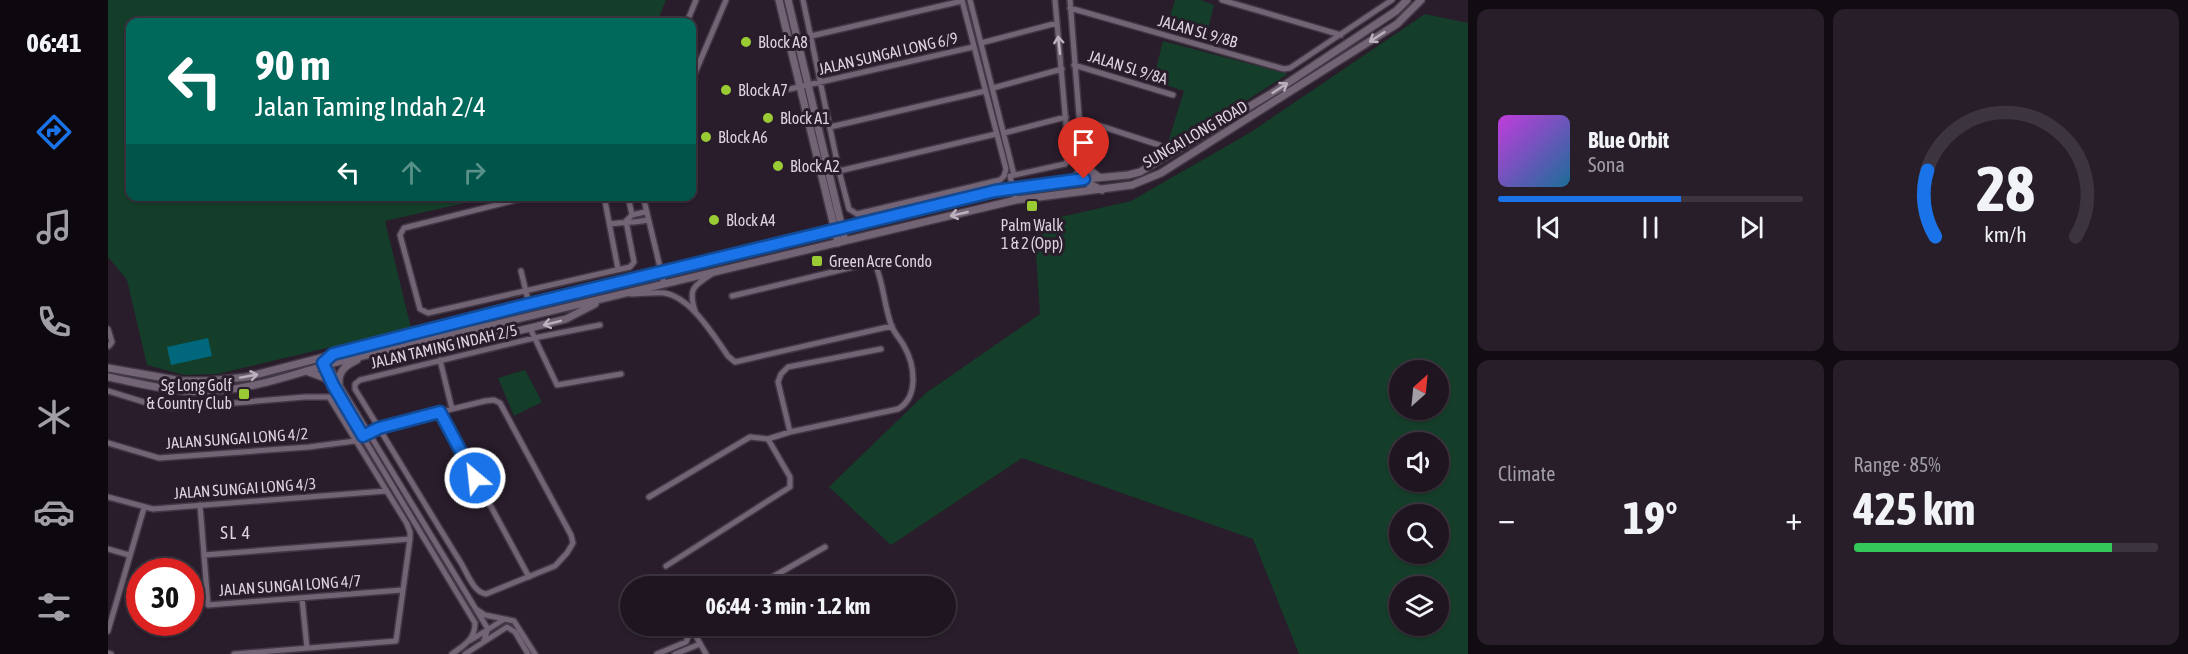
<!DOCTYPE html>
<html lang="en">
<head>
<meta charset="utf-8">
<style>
  body { margin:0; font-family:"Asap Condensed",sans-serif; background:#271e29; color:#f1f3f6; height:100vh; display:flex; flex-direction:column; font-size:22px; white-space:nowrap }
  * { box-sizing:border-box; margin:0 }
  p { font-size:20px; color:#a19fa5 }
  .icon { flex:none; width:33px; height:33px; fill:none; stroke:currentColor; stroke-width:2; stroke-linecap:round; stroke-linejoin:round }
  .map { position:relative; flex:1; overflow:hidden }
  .drawer { display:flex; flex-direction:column; gap:9px; padding:9px; background:#110c12; width:720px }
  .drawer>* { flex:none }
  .top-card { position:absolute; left:18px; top:18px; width:570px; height:183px; border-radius:12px; box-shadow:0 2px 4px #0004,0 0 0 2px #3c343e; background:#00695c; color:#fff; overflow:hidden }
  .needle { width:39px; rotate:27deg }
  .tools { position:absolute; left:1281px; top:360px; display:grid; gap:12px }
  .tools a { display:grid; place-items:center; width:60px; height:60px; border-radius:50%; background:#1f1520; box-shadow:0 2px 4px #0004,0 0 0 2px #3c343e; font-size:30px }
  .speed { position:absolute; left:18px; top:558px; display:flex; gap:12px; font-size:30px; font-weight:700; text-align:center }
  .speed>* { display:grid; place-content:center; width:78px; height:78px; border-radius:50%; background:#1f1520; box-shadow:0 2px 4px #0004,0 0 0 2px #3c343e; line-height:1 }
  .speed .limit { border:9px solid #d22; background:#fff; color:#111 }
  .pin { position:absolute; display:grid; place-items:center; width:51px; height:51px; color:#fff; margin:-62px -26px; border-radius:50% 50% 50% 0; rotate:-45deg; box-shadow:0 0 6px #0007 }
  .pin .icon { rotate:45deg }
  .me { position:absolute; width:66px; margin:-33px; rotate:332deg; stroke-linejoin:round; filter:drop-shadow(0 0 4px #0008) }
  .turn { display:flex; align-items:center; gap:21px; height:126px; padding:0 30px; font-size:27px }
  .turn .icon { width:78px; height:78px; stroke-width:2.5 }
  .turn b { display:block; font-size:42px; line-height:51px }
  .lanes { display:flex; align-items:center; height:57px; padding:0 30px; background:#0003; justify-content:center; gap:30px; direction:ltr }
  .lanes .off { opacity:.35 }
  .big { font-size:45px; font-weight:700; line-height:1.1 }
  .drawer .tile { flex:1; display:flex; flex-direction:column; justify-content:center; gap:9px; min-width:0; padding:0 21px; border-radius:12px; background:#271e29 }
  .drawer .dial { align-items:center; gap:0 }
  .dial svg { height:156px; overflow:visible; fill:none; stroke:#3c343e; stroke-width:7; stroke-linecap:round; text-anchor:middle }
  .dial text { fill:#f1f3f6; stroke:none }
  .song { display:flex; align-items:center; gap:18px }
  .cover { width:72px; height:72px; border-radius:9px; background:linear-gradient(135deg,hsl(290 70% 55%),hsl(200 70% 35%)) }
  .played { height:6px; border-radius:3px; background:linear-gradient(90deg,#1a73e8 60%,#3c343e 60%) }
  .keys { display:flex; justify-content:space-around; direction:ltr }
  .heat { display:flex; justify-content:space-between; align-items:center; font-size:33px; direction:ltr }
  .charge { height:9px; border-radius:4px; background:linear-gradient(90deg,#34c759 85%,#3c343e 0) }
  .drawer .tiles { flex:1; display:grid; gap:9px; grid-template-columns:repeat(2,1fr) }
  .trip { position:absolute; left:512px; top:576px; width:336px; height:60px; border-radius:30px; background:#1f1520; box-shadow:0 2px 4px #0004,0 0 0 2px #3c343e; font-weight:700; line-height:60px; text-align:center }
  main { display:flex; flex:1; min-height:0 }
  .dock { display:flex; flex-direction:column; width:108px; justify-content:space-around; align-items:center; background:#0c080d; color:#a19fa5 }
  .dock .icon { width:42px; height:42px }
  .dock .on { color:#1a73e8 }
  .dock b { font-size:27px; color:#f1f3f6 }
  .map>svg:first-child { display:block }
</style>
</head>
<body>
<main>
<nav class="dock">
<b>06:41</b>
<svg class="icon on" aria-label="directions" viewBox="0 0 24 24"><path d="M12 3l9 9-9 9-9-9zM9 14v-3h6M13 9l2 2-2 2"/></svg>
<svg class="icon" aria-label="music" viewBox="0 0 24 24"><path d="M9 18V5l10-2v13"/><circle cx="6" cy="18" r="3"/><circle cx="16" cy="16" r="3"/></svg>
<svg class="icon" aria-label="phone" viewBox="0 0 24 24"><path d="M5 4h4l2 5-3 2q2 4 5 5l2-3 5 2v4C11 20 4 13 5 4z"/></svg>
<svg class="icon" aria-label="climate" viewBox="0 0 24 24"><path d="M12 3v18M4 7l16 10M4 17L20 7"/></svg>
<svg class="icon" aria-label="car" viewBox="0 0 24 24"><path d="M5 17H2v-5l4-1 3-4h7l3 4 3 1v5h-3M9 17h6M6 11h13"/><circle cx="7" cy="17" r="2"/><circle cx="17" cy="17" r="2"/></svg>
<svg class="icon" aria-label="filters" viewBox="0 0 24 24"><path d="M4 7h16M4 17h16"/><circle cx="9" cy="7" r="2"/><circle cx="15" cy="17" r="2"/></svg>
</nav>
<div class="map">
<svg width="1360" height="654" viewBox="0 0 1360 654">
  <rect width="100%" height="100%" fill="#291c2b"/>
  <path fill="#143e29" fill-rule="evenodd" d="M 0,0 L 558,0 L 549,22 L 22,22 L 22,196 L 383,197 L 277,221 L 303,328 L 109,374 L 76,375 L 39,365 L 19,280 L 0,257 Z
    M 1067,0 L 1093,0 L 1106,5 L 1097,41 L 1058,30 Z
    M 1317,14 L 1360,23 L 1360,654 L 1191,654 L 1145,539 L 914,458 L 783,545 L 721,487 L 818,393 L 932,314 L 926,223 L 1023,201 L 1143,132 ZM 1330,370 L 1330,410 L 1292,410 L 1292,370 ZM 1330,442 L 1330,482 L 1292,482 L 1292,442 ZM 1330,514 L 1330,554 L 1292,554 L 1292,514 ZM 1330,586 L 1330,626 L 1292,626 L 1292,586 Z
    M 1055,41 L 1180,74 L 1057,152 L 1076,91 L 1045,81 Z
    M 417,370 L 434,402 L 406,416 L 390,378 Z"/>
  <path fill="#00677c" d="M 100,338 L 104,356 L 63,365 L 59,347 Z"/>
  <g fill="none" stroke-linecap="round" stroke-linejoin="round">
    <g stroke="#423744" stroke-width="8">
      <path id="minor" d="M 695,0 L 731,171 L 741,209 L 749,214 L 892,180 L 896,176 L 898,169 L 854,0
        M 862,0 L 906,175
        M 962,0 L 976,179
        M 1114,0 L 1233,35
        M 962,8 L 1176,69 L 1182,68 L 1284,0
        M 579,22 L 588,0
        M 703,36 L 854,1
        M 873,43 L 949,23
        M 966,65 L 1065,95
        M 584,80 L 618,0
        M 885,88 L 954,69
        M 682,89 L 865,47
        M 971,119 L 1051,145
        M 722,127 L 877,91
        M 896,133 L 958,117
        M 731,171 L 888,134
        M 424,196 L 296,228 L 292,235 L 312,309 L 320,313 L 522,267 L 526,262 L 518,221
        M 496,196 L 510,269
        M 520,196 L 524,215
        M 535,196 L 556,284
        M 908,200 L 902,176 L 957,164 L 961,158 L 947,0
        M 518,221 L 524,215 L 537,212
        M 502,224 C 515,222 526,223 540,220
        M 413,271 L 421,304
        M 523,294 C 534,294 546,292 556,293 C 583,297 606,336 620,356 L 627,362 L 784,326
        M 587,311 C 580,289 585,286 604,274
        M 422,328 L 449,385 L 513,374
        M 0,329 L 4,342 L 1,346
        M 332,360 L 344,409
        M 221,364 L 231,384 L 380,629 L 376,640
        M 215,365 L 255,437 L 367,623 C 367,640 356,645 344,654
        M 0,391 L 52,407 L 67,408 L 197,397 L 221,397 L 299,524 L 302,532 L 302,539 L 288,641 L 126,654
        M 332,412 L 421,577
        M 682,432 L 670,382 L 673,374 L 680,367 L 773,349
        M 0,443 L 51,458 L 201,447 L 247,441 L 271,428 L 344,409 L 377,401 L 386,400 L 392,403 L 463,535 L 465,543 L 459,553 L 447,566 L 378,594 C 366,593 359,573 353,563 C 317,505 283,447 247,389 L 247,384 L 252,380 L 426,338 L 492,325
        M 0,497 L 45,509 L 278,491
        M 541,497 L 642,437 L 660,439 L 682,432 L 790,409 C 811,397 807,365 796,346 C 793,340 787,334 784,327 C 776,307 776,284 767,264 L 758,264 L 624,296
        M 92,505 L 100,605 L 294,590
        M 0,549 L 21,555
        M 96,555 L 302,539
        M 558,566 L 682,487 L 682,477 L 660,439
        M 659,586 L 661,579 L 717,547
        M 194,598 L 199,648
        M 368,609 L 377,615 L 406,621 L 427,654
        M 0,631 L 36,508
        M 585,631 L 598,654
        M 363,640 L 395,620
        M 0,653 L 3,654
        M 357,654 L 399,627 L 407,632 L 420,654
        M 549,654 L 578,642 L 582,633 L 595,626
        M 567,654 L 592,644"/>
    </g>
    <g stroke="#423744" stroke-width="10">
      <path id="tertiary" d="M 671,0 L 730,243
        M 680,0 L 737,241
        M 976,179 L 981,184 L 994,190
        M 965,180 L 976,166 L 991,177
        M 310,347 L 361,342 L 422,328 L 458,319 L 487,304
        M 0,368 L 74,381 L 99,381 L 139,377 L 413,306 L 887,191 L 935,183 L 1020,175 L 1032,172 L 1169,90 L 1288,11 L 1299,0
        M 198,371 L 217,378 L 225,385
        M 0,377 C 25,382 51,389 77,391 C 125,395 176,378 221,364 L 908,200 L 1024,185 L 1053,173 L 1289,24 L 1313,0
        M 231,384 C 230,371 238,365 249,360"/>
    </g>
    <use href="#minor" stroke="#726375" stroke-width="5"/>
    <use href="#tertiary" stroke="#726375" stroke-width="7"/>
  </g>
  <defs><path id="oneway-shaft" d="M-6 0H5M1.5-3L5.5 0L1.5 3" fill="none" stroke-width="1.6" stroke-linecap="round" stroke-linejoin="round" transform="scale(1.5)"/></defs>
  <g stroke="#bcb1be">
    <use href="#oneway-shaft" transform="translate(1269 37) rotate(147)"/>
    <use href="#oneway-shaft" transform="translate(951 45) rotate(-96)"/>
    <use href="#oneway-shaft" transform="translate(1172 88) rotate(-33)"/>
    <use href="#oneway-shaft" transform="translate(851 214) rotate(167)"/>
    <use href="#oneway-shaft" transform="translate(444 323) rotate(166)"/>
    <use href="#oneway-shaft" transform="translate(141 376) rotate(-10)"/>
  </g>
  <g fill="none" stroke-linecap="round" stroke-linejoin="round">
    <g stroke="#114b97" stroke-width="15">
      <path id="route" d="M 367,478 L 332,412 L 271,428 L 255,436 L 225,385 L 215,363 L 225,354 L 413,306 L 887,191 L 976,179"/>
    </g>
    <use href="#route" stroke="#1a73e8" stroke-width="10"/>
  </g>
  <g fill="#9acb35" stroke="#291c2b" stroke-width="2">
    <circle cx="638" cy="42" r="6"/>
    <circle cx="618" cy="90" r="6"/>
    <circle cx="660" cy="118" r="6"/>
    <circle cx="598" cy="137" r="6"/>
    <circle cx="670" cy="166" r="6"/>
    <rect x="918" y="200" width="12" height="12" rx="3"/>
    <circle cx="606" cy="220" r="6"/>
    <rect x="703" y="255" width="12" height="12" rx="3"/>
    <rect x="130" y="388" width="12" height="12" rx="3"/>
  </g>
  <g text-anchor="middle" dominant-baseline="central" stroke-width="6" stroke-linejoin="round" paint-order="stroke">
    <g font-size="16" fill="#dcd3de" stroke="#291c2b">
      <text transform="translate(1090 31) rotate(16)">JALAN SL 9/8B</text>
      <text transform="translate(780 53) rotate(-13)">JALAN SUNGAI LONG 6/9</text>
      <text transform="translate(1020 67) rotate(17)">JALAN SL 9/8A</text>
      <text transform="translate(1087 134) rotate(-30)">SUNGAI LONG ROAD</text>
      <text transform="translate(336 346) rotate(-13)">JALAN TAMING INDAH 2/5</text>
      <text transform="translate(129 438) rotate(-4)">JALAN SUNGAI LONG 4/2</text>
      <text transform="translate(137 488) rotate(-4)">JALAN SUNGAI LONG 4/3</text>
      <text transform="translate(182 585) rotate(-4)">JALAN SUNGAI LONG 4/7</text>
    </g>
    <g font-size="16" fill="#dcd3de" stroke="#291c2b" text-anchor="start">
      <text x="650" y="42">Block A8</text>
      <text x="630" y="90">Block A7</text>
      <text x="672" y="118">Block A1</text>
      <text x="610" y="137">Block A6</text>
      <text x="682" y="166">Block A2</text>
      <text x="618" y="220">Block A4</text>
      <text x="924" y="225" text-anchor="middle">Palm Walk<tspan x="924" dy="18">1 &amp; 2 (Opp)</tspan></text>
      <text x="721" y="261">Green Acre Condo</text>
      <text x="124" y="385" text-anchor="end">Sg Long Golf<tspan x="124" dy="18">&amp; Country Club</tspan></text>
    </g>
    <g font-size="18" letter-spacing="1.5" fill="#dcd3de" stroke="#291c2b">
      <text x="128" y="532">SL 4</text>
    </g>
  </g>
</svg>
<div class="tools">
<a><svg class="needle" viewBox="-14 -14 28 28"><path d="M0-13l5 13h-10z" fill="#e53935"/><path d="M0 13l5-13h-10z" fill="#a19fa5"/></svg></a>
<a><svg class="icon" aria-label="sound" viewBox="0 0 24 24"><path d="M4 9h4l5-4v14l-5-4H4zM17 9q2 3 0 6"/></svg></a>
<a><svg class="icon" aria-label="search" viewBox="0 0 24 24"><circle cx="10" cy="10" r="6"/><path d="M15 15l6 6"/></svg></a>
<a><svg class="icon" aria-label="layers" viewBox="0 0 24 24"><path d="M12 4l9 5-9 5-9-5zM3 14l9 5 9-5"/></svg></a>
</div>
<div class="speed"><div class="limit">30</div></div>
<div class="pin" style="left:976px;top:179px;background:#d93025"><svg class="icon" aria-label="arrive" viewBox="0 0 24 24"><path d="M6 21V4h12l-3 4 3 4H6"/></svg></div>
<svg class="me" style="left:367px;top:478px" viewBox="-20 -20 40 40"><circle r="17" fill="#1a73e8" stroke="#fff" stroke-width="3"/><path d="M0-11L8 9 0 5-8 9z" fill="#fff"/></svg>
<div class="trip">06:44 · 3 min · 1.2 km</div>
<div class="top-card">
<div class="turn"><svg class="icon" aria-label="left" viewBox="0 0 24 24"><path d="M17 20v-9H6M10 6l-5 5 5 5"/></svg><div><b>90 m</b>Jalan Taming Indah 2/4</div></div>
<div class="lanes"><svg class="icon" aria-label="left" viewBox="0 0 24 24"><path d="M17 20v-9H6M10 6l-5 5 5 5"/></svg><svg class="icon off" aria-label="ahead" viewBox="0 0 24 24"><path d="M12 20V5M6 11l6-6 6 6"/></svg><svg class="icon off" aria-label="right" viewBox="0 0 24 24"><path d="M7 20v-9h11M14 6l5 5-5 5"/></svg></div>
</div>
</div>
<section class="drawer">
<div class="tiles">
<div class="tile">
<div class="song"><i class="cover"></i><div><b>Blue Orbit</b><p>Sona</p></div></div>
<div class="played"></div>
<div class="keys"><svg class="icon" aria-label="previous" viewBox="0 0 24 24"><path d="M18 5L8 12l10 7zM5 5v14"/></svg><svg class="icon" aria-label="pause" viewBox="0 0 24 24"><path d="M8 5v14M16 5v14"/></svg><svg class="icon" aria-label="next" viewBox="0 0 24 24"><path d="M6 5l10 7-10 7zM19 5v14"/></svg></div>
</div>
<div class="tile dial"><svg viewBox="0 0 100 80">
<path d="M14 69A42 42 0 1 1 86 69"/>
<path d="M14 69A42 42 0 0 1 10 35" stroke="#1a73e8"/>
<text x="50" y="56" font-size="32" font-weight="700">28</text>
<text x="50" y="72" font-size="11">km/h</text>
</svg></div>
<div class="tile"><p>Climate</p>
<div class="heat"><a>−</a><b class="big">19°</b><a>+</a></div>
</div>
<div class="tile"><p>Range · 85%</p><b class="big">425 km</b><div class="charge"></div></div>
</div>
</section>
</main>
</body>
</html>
